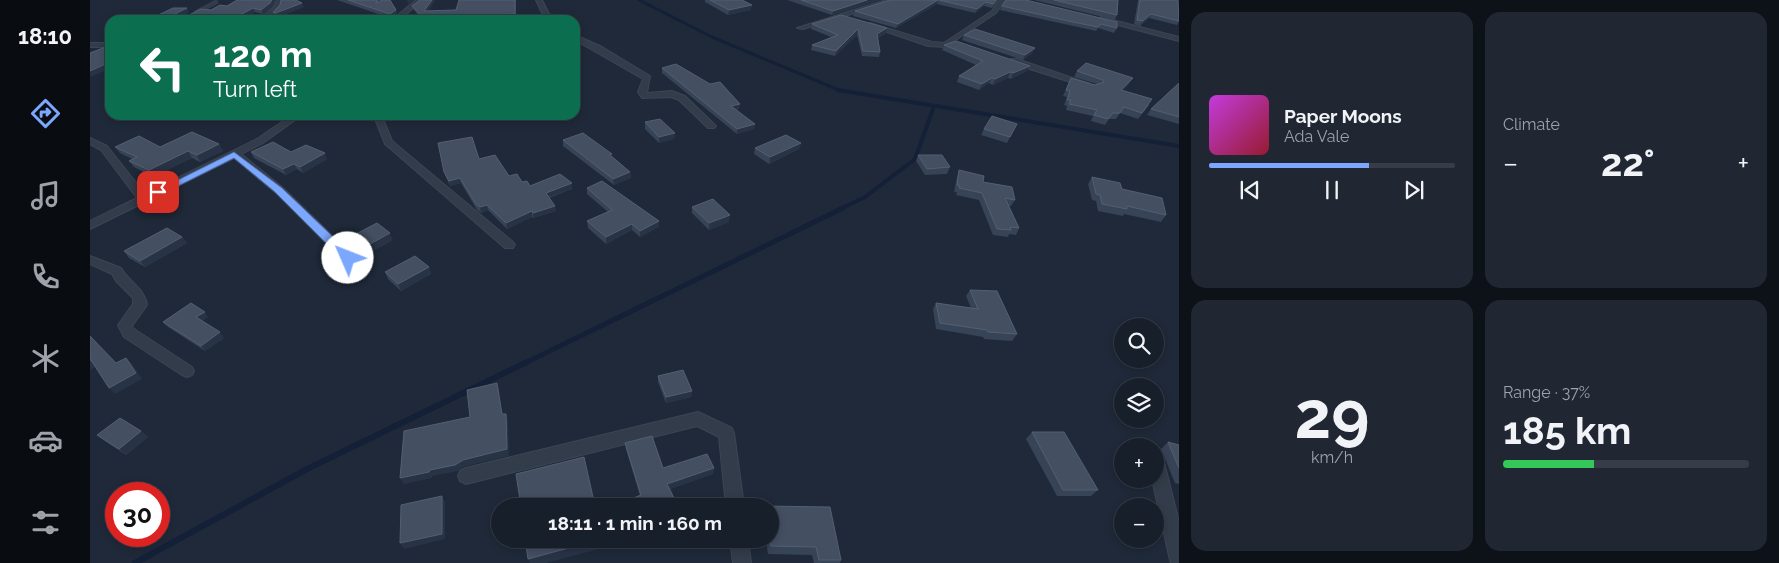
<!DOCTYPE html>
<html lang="en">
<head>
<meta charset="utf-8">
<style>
  body { margin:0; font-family:Raleway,sans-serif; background:#202733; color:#f1f3f6; height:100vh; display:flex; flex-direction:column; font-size:19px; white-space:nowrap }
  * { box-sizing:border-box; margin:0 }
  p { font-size:16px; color:#9ea2a9 }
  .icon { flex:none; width:28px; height:28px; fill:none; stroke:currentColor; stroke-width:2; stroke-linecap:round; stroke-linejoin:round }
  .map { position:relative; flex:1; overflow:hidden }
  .drawer { display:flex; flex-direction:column; gap:12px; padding:12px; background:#0d1118; width:600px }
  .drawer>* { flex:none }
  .top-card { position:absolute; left:15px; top:15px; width:475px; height:105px; border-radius:15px; box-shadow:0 2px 8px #0003,0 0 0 1px #363d47; background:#0b6e4f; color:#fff; overflow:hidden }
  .tools { position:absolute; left:1024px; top:318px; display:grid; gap:10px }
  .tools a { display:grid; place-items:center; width:50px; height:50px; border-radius:50%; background:#171f2b; box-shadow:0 2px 8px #0003,0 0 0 1px #363d47; font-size:25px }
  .speed { position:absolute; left:15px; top:482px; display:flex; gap:10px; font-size:25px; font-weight:700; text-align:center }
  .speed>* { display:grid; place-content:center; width:65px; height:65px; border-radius:50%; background:#171f2b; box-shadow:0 2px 8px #0003,0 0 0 1px #363d47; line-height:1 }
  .speed .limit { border:8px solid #d22; background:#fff; color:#111 }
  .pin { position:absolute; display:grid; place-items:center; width:42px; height:42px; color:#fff; margin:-21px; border-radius:10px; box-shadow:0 2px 8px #0006 }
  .me { position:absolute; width:55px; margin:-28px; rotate:314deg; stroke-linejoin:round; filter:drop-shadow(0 0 4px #0008) }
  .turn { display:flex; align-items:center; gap:18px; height:105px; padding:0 25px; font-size:22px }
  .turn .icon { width:65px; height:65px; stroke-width:2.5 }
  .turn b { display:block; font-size:35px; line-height:42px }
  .big { font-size:38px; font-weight:700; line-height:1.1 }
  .drawer .tile { flex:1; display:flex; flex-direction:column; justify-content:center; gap:8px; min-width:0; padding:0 18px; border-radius:15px; background:#202733 }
  .drawer .dial { align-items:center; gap:0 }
  .dial b { font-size:65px; line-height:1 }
  .song { display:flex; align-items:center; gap:15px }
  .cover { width:60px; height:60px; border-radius:8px; background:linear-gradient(135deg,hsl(290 70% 55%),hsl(350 70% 35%)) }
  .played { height:5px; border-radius:2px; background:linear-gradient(90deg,#7ba8fe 65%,#363d47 65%) }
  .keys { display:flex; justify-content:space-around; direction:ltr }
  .heat { display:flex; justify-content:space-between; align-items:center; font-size:28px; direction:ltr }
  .charge { height:8px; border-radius:4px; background:linear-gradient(90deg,#34c759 37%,#363d47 0) }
  .drawer .tiles { flex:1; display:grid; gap:12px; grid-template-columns:repeat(2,1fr) }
  .trip { position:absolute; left:401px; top:498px; width:288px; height:50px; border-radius:25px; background:#171f2b; box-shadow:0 2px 8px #0003,0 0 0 1px #363d47; font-weight:700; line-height:50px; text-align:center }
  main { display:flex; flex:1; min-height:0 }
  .dock { display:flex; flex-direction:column; width:90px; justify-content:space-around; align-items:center; background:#090c11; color:#9ea2a9 }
  .dock .icon { width:35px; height:35px }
  .dock .active { color:#7ba8fe }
  .dock b { font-size:22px; color:#f1f3f6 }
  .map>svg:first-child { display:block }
</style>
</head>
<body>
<main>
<nav class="dock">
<b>18:10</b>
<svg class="icon active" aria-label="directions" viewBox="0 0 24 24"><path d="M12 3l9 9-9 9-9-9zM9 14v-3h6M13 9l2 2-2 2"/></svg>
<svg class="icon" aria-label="music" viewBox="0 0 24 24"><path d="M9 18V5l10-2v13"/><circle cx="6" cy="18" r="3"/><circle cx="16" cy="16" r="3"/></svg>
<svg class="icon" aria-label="phone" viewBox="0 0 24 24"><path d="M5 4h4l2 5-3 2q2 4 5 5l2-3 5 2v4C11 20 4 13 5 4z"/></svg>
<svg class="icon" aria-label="climate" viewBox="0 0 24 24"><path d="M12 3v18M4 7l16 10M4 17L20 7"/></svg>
<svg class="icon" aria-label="car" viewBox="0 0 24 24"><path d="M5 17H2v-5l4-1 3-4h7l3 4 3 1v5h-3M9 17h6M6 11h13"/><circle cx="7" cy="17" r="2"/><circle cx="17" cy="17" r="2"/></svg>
<svg class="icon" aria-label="filters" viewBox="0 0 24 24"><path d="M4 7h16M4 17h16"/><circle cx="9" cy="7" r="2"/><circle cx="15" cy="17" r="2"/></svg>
</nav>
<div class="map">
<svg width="1089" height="563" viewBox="0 0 1089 563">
  <rect width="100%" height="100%" fill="#1f2939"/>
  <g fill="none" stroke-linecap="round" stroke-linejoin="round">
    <path stroke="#132037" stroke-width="3" d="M 549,0 L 622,37 L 751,91"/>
    <path stroke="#132037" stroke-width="4" d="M 748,90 L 1089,146
      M 750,209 L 775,197 L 825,159 L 844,106"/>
    <path stroke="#132037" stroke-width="5" d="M 435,363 L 753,208"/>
    <path stroke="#132037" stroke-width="6" d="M 45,563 L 217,469 L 437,362"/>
    <g stroke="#3d4553" stroke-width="4.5">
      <path id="service" d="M 107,12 L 126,2"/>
    </g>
    <g stroke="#3d4553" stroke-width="2">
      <path id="minor" d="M 187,0 L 193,0 C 190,12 180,20 168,20 L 183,8 Z
        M 326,0 L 333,0 L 309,20 L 302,20 Z
        M 446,0 L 452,0 L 459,14 L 465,20 L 458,20 L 453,15 Z
        M 796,0 L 806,0 L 713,29 L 707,28 Z
        M 909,0 L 915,0 L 906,13 L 855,47 L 838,46 L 777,25 L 780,23 L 842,42 L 854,43 L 902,11 Z
        M 1011,17 L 1089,37 L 1089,41 L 1009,20 L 1008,19 Z
        M 485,35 L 512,47 L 560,76 L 557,93 L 582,91 L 595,96 L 626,126 L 624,128 L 618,128 L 589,100 L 581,97 L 552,98 L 548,92 L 553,79 L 485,40 Z
        M 0,43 L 20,43 L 20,47 L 0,47 Z
        M 921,59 L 927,59 L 1000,84 L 993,86 L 921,63 Z
        M 202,115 L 212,115 L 173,143 L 151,154 L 193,188 L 262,255 L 264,258 L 262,261 L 254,261 L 185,192 L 144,158 L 0,229 L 0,221 L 47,198 L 11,150 L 0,144 L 0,138 L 17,146 L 55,194 L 167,139 Z
        M 286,115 L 294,115 L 293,119 L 302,141 L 423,242 L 425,245 L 423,248 L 415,248 L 295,144 L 285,119 Z
        M 0,256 L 31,268 C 39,282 55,289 57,305 L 42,326 L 44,329 L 102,367 L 104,371 L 102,375 L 97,377 L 92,375 L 34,337 L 28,325 L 43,304 L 43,298 L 26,281 L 22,274 L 0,264 Z
        M 608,412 L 642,428 L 644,433 L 654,506 L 636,506 L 629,437 L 607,426 L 376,484 L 370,481 L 368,476 L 370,471 L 376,468 Z
        M 1065,451 L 1071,453 L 1073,458 L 1089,522 L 1089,563 L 1081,563 L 1080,560 L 1062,479 L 1065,479 Z
        M 640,539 L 658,539 L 661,563 L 643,563 Z"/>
    </g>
    <use href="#service" stroke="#333c4a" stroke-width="4"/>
    <use href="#minor" fill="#333c4a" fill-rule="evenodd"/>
  </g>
  <path fill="#374356" d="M 147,0 L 186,0 L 182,7 L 173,14 L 165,12 L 151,20 L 58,20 L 99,12 L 88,18 L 89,20 L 137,6 Z
    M 247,0 L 289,0 L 289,2 L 306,10 L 307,14 L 303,17 L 300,18 Z
    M 345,0 L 338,11 L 366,10 L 426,0 L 426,18 L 400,20 L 332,20 L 324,10 L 322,6 Z
    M 615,0 L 652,0 L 661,10 L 638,15 L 615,2 Z
    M 697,0 L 790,0 L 742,15 Z
    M 800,0 L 908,0 L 902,8 L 894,6 L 885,13 L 847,4 L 806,28 L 763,16 L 765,11 Z
    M 936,0 L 1027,28 L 1024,33 L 1008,28 L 1006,31 L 910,10 L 912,6 Z
    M 944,0 L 1028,0 L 1027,15 L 1025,20 Z
    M 1048,0 L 1088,0 L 1089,22 L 1087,25 L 1059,18 L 1050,26 L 1044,24 Z
    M 214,7 L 188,17 L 184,16 L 183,12 Z
    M 722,24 L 797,28 L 796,33 L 788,38 L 790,52 L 789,57 L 772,56 L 767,35 L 745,56 L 721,50 L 722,45 L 741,37 L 721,29 Z
    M 874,35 L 945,48 L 942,53 L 933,60 L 872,40 Z
    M 854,45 L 937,71 L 921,79 L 918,78 L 903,85 L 899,83 L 889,90 L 867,82 L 869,76 L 886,65 L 852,50 Z
    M 572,68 L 649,109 L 646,110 L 665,124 L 664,129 L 647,134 L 572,73 Z
    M 987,71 L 1039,84 L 1033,91 L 1059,105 L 1048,119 L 1030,113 L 1026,119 L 1019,119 L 1015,125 L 1001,121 L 1003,116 L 976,110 L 977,106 L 974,105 L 977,97 L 973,96 L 981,78 L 1005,85 L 1007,84 L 984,77 Z
    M 1089,83 L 1089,124 L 1057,115 L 1061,109 Z
    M 555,122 L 585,133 L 584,139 L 569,143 L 555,129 Z
    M 927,124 L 917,143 L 891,135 L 894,129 Z
    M 473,140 L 522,157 L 540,172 L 541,178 L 524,185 L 473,146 Z
    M 348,143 L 389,159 L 419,176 L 440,186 L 482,183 L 482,189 L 459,198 L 466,211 L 443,218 L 442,217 L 417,229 L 398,210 L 391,213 L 387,210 L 371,183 L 360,186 L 356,177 Z
    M 711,143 L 709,149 L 679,164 L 664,154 L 665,148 Z
    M 129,144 L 133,151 L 110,162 L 102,158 L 63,177 L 44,167 L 39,161 L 42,159 L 30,153 L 25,147 L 70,147 Z
    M 161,152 L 201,152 L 237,159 L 213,173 L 207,169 L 196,175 L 164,158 Z
    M 828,155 L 860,167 L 857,174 L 835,175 L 826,161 Z
    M 869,170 L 925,200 L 921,206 L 919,206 L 929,228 L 926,235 L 919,234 L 918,237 L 903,235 L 889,200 L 866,195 L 867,192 L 864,192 L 867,177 Z
    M 1002,177 L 1032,189 L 1076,215 L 1071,222 L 1034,214 L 1033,216 L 1008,211 L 1006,201 L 1002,200 L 998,184 Z
    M 497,188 L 569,221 L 569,227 L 550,237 L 542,230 L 516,244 L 498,228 L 497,221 L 518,212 L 497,194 Z
    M 602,207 L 639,222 L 619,230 L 602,213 Z
    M 266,234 L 303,240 L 283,251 L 269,241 Z
    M 92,237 L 97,243 L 55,267 L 39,258 L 34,251 Z
    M 339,267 L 341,274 L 311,291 L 298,279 L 295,272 Z
    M 880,290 L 927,334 L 922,341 L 894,339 L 893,337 L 846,329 L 843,309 L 846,303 L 881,308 L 876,296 Z
    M 118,317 L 112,321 L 134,338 L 115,351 L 78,327 L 73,322 Z
    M 568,376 L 602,391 L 601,397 L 576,403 L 568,382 Z
    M 51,431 L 58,437 L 36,455 L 15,441 L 7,435 Z
    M 942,432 L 1008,490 L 1001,496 L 967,496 L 936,439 Z
    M 1078,442 L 1089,445 L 1089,484 L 1085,483 L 1071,449 Z
    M 535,443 L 573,468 L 624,468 L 623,474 L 580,489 L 588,506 L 542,506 L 541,499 L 550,496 L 536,449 Z
    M 680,506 L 751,560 L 750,563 L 724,563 L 722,555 L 678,554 L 676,539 L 680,539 Z"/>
  <path fill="#283346" d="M 182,0 L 186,0 L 182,7 L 173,14 L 171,10 Z
    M 317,0 L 324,0 L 318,4 Z
    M 342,0 L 345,0 L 335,16 L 334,11 Z
    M 777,0 L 790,0 L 742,15 L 743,11 Z
    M 848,0 L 847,4 L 806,28 L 808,24 Z
    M 896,2 L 894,6 L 885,13 L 887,9 Z
    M 212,3 L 214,7 L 188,17 L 186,13 Z
    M 662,5 L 661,10 L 638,15 L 639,10 Z
    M 97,8 L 99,12 L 88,18 L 86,18 L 85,14 Z
    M 163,8 L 165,12 L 151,20 L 141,20 Z
    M 306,10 L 307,14 L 302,18 L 300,14 Z
    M 1061,14 L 1059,18 L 1050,26 L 1053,21 Z
    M 391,18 L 391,20 L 378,19 Z
    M 797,28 L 796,33 L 785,39 L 787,34 Z
    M 768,29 L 767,35 L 745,56 L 746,51 Z
    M 945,48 L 942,53 L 933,60 L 935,55 Z
    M 20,62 L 20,69 L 0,77 L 0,71 Z
    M 940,66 L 937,71 L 921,79 L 923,73 Z
    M 920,72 L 918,78 L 903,85 L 905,79 Z
    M 902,78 L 899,83 L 889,90 L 892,84 Z
    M 1043,78 L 1039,84 L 1028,96 L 1031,90 Z
    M 650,104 L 649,109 L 640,111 L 641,106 Z
    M 665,124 L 664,129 L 647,134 L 647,129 Z
    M 585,133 L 584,139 L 569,143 L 569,137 Z
    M 711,143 L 709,149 L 679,164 L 680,157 Z
    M 129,144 L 133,151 L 110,162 L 107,155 Z
    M 98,151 L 102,158 L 63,177 L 59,170 Z
    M 235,153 L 237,159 L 213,173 L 210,167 Z
    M 204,164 L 207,169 L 196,175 L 193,169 Z
    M 540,172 L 541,178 L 524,185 L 523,179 Z
    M 370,178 L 371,183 L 360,186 L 359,181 Z
    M 482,183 L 482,189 L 456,198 L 456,193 Z
    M 397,205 L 398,210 L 391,213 L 390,207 Z
    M 465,206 L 466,211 L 443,218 L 443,213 Z
    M 442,211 L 442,217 L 417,229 L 416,223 Z
    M 640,215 L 639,222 L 619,230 L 619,223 Z
    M 569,221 L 569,227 L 550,237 L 550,231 Z
    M 542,224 L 542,230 L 516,244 L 516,237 Z
    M 300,233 L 303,240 L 283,251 L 280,244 Z
    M 92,237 L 97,243 L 55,267 L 50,261 Z
    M 339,267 L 341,274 L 311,291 L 308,284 Z
    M 115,312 L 118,317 L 110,323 L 106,317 Z
    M 130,332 L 134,338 L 115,351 L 111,346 Z
    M 36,358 L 42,364 L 52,379 L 25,394 L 19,388 Z
    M 0,360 L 1,360 L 7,366 L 0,370 Z
    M 407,383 L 409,390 L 413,421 L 412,414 Z
    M 602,391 L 601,397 L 576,403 L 576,397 Z
    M 416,414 L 418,420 L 419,456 L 376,466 L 368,471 L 342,476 L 342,478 L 314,484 L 310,478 L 340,470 Z
    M 51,431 L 58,437 L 36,455 L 29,449 Z
    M 624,468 L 623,474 L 577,490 L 577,484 Z
    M 352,496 L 355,502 L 355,539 L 314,549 L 310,543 Z
    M 512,539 L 513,548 L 456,563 L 440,563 L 438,559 Z"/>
  <path fill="#444f62" stroke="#545f72" d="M 147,0 L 182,0 L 180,3 L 171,10 L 163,8 L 141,20 L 58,20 L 83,8 L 97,8 L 85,14 L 86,18 L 89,20 L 111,9 L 121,10 L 130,5 L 137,6 Z
    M 191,0 L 206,0 L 212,3 L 186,13 L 183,12 L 190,5 Z
    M 258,0 L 287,0 L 286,3 L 292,0 L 300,0 L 306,10 L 300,14 Z
    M 330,0 L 342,0 L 334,11 L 366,10 L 369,0 L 425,0 L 425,14 L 390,16 L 391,18 L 378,19 L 378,20 L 335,20 L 322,6 Z
    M 620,0 L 652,0 L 662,5 L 639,10 Z
    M 711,0 L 777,0 L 743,11 Z
    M 800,0 L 848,0 L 808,24 L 765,11 Z
    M 849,0 L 906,0 L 903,4 L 896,2 L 887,9 Z
    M 916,0 L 936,0 L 1027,22 L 1027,28 L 1011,24 L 1008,27 L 983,22 L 912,6 Z
    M 964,0 L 1028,0 L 1027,15 Z
    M 1050,0 L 1088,0 L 1089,21 L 1061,14 L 1053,21 L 1047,20 Z
    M 751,15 L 797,28 L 787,34 L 790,52 L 773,51 L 768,29 L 746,51 L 722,45 L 748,35 L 722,24 Z
    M 310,16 L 312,20 L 300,20 L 300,17 Z
    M 885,29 L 945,48 L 935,55 L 874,35 Z
    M 19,40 L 20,40 L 20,62 L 0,71 L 0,53 L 18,46 Z
    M 866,41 L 940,66 L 923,73 L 920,72 L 905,79 L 902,78 L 892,84 L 869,76 L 893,61 L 854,45 Z
    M 996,63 L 1043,78 L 1031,90 L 1062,99 L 1052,113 L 1034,107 L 1030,113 L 1023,113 L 1018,119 L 1004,115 L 1007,110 L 979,104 L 981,100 L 977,100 L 980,91 L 976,90 L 981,78 L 1005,85 L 1014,82 L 1013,80 L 987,71 Z
    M 586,64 L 620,84 L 630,82 L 650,104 L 641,106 L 665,124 L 647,129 L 572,68 Z
    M 1089,83 L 1089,117 L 1061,109 Z
    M 902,116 L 927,124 L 920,137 L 894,129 Z
    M 570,119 L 585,133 L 569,137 L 555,122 Z
    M 102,132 L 129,144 L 107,155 L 98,151 L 59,170 L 39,161 L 47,157 L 25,147 L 49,136 L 70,147 Z
    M 493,133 L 522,154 L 520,155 L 540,172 L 523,179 L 473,140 Z
    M 696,135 L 711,143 L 680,157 L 665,148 Z
    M 382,137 L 389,159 L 405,155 L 419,176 L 427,174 L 432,182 L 437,181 L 440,186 L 470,174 L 482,183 L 456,193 L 465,206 L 443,213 L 442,211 L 416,223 L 397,205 L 390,207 L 386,204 L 370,178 L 359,181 L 354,172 L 348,143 Z
    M 183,142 L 201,152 L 216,145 L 235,153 L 210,167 L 204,164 L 193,169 L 161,152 Z
    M 828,155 L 852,155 L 860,167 L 837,169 Z
    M 869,170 L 894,176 L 893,182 L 922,187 L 925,200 L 915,198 L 929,228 L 920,227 L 921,230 L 907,229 L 892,193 L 869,188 L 870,186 L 867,185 Z
    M 1002,177 L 1030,183 L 1032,189 L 1072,198 L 1076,215 L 1037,206 L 1037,209 L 1012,204 L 1010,195 L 1006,194 Z
    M 512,181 L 569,221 L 550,231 L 542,224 L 516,237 L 497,221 L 522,210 L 497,188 Z
    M 623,199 L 640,215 L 619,223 L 602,207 Z
    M 287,223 L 300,233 L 280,244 L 266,234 Z
    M 77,228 L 92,237 L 50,261 L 34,251 Z
    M 325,256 L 339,267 L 308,284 L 295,272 Z
    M 880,290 L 907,291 L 927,334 L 898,332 L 897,330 L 850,323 L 846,303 L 888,309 Z
    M 101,303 L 115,312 L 106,317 L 130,332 L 111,346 L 73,322 Z
    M 0,336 L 26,363 L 36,358 L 46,373 L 19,388 L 1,360 L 0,360 Z
    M 593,370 L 602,391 L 576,397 L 568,376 Z
    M 407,383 L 412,414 L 416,414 L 417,449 L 373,460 L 365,465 L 340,470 L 339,472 L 310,478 L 314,431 L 380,417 L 377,390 Z
    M 30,418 L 51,431 L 29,449 L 7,435 Z
    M 942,432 L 974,432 L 1008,490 L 973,490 Z
    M 562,436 L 573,468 L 617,454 L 624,468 L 577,484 L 588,506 L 544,506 L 541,499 L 551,495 L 535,443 Z
    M 1078,442 L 1089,445 L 1089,468 Z
    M 494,457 L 505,506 L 431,506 L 426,474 Z
    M 352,496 L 352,534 L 310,543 L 311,505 Z
    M 675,506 L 740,507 L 751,560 L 729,560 L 726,547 L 681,546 L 680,538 L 680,506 Z
    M 435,539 L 512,539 L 438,559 Z"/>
  <path fill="#7ba8fe" stroke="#506da5" d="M 144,152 L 192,188 L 262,255 L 263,258 L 262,261 L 254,261 L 185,192 L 144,158 L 72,194 L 68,195 L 64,192 Z"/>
</svg>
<div class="tools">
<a><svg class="icon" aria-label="search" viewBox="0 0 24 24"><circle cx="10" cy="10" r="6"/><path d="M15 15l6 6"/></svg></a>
<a><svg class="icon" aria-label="layers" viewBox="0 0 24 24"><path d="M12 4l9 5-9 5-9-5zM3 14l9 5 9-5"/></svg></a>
<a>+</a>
<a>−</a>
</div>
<div class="speed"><div class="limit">30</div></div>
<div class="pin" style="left:68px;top:192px;background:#d93025"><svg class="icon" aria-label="arrive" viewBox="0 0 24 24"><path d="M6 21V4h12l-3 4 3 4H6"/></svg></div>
<svg class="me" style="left:258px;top:258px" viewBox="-20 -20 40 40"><circle r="19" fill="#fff"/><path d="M0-13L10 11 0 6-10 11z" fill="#7ba8fe"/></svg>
<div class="trip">18:11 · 1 min · 160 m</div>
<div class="top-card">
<div class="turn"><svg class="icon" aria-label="left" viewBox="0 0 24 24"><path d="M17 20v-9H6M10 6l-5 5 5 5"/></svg><div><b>120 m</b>Turn left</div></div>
</div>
</div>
<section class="drawer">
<div class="tiles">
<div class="tile">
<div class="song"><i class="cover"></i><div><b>Paper Moons</b><p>Ada Vale</p></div></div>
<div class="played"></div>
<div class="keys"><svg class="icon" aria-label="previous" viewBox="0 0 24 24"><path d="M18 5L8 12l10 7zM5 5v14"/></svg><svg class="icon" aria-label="pause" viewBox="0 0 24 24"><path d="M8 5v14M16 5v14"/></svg><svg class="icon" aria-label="next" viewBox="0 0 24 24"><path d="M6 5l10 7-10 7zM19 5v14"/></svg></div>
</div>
<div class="tile"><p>Climate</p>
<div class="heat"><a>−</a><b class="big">22°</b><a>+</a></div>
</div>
<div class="tile dial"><b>29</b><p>km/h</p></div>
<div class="tile"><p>Range · 37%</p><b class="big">185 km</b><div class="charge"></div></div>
</div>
</section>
</main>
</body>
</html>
